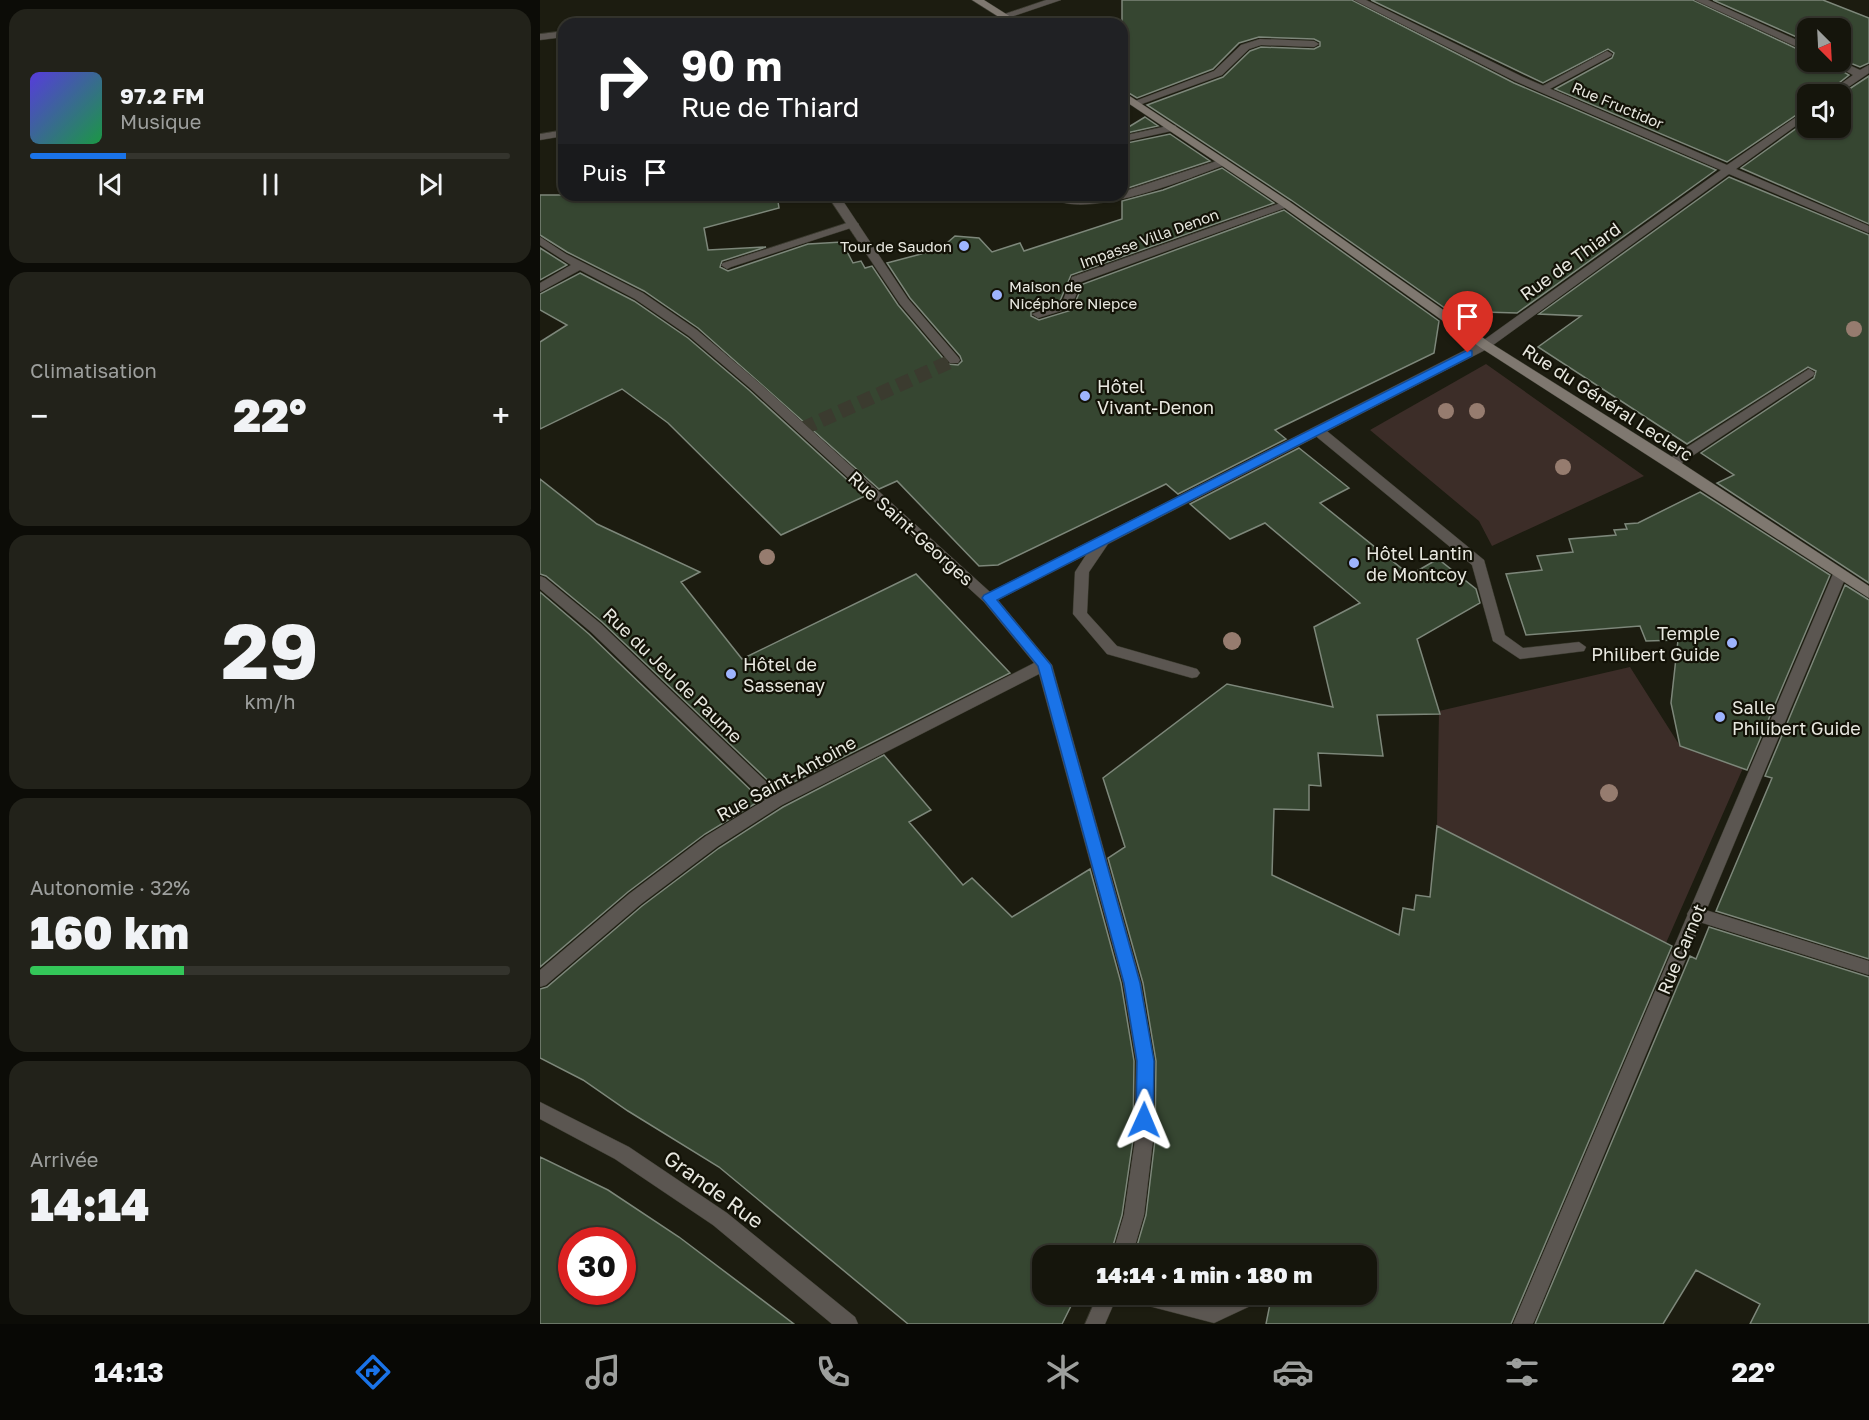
<!DOCTYPE html>
<html lang="fr">
<head>
<meta charset="utf-8">
<style>
  body { margin:0; font-family:"Golos Text",sans-serif; background:#22221a; color:#f1f3f6; height:100vh; display:flex; flex-direction:column; font-size:22px; white-space:nowrap }
  * { box-sizing:border-box; margin:0 }
  p { font-size:20px; color:#9d9f9d }
  .icon { flex:none; width:33px; height:33px; fill:none; stroke:currentColor; stroke-width:2; stroke-linecap:round; stroke-linejoin:round }
  .map { position:relative; flex:1; overflow:hidden }
  .sheet { display:flex; flex-direction:column; gap:9px; padding:9px; background:#0c0c07; width:540px }
  .sheet>* { flex:none }
  .hud { position:absolute; left:18px; top:18px; width:570px; height:183px; border-radius:18px; box-shadow:0 2px 4px #0004,0 0 0 2px #34342d; background:#202124; color:#fff; overflow:hidden }
  .needle { width:39px; rotate:156deg }
  .tools { position:absolute; left:1257px; top:18px; display:grid; gap:12px }
  .tools a { display:grid; place-items:center; width:54px; height:54px; border-radius:12px; background:#15150c; box-shadow:0 2px 4px #0004,0 0 0 2px #34342d; font-size:30px }
  .speed { position:absolute; left:18px; top:1227px; display:flex; gap:12px; font-size:30px; font-weight:700; text-align:center }
  .speed>* { display:grid; place-content:center; width:78px; height:78px; border-radius:50%; background:#15150c; box-shadow:0 2px 4px #0004,0 0 0 2px #34342d; line-height:1 }
  .speed .limit { border:9px solid #d22; background:#fff; color:#111 }
  .pin { position:absolute; display:grid; place-items:center; width:51px; height:51px; color:#fff; margin:-62px -26px; border-radius:50% 50% 50% 0; rotate:-45deg; box-shadow:0 0 6px #0007 }
  .pin .icon { rotate:45deg }
  .me { position:absolute; width:66px; margin:-33px; rotate:1deg; stroke-linejoin:round; filter:drop-shadow(0 0 4px #0008) }
  .turn { display:flex; align-items:center; gap:21px; height:126px; padding:0 24px; font-size:27px }
  .turn .icon { width:78px; height:78px; stroke-width:2.5 }
  .turn b { display:block; font-size:42px; line-height:51px }
  .then { display:flex; align-items:center; height:57px; padding:0 24px; background:#0003; gap:12px; font-size:22px }
  .big { font-size:45px; font-weight:800; line-height:1.1 }
  .sheet .widget { flex:1; display:flex; flex-direction:column; justify-content:center; gap:9px; min-width:0; padding:0 21px; border-radius:18px; background:#22221a }
  .sheet .dial { align-items:center; gap:0 }
  .dial b { font-size:78px; line-height:1 }
  .song { display:flex; align-items:center; gap:18px }
  .cover { width:72px; height:72px; border-radius:9px; background:linear-gradient(135deg,hsl(250 70% 55%),hsl(140 70% 35%)) }
  .played { height:6px; border-radius:3px; background:linear-gradient(90deg,#1a73e8 20%,#34342d 20%) }
  .keys { display:flex; justify-content:space-around; direction:ltr }
  .heat { display:flex; justify-content:space-between; align-items:center; font-size:33px; direction:ltr }
  .charge { height:9px; border-radius:4px; background:linear-gradient(90deg,#34c759 32%,#34342d 0) }
  .trip { position:absolute; left:492px; top:1245px; width:345px; height:60px; border-radius:18px; background:#15150c; box-shadow:0 2px 4px #0004,0 0 0 2px #34342d; font-weight:800; line-height:60px; text-align:center }
  .dock { display:flex; height:96px; justify-content:space-around; align-items:center; background:#080805; color:#9d9f9d }
  .dock .icon { width:42px; height:42px }
  .dock .selected { color:#1a73e8 }
  .dock b { font-size:27px; color:#f1f3f6 }
  main { display:flex; flex:1; min-height:0 }
  .map>svg:first-child { display:block }
</style>
</head>
<body>
<main>
<section class="sheet">
<div class="widget">
<div class="song"><i class="cover"></i><div><b>97.2 FM</b><p>Musique</p></div></div>
<div class="played"></div>
<div class="keys"><svg class="icon" aria-label="previous" viewBox="0 0 24 24"><path d="M18 5L8 12l10 7zM5 5v14"/></svg><svg class="icon" aria-label="pause" viewBox="0 0 24 24"><path d="M8 5v14M16 5v14"/></svg><svg class="icon" aria-label="next" viewBox="0 0 24 24"><path d="M6 5l10 7-10 7zM19 5v14"/></svg></div>
</div>
<div class="widget"><p>Climatisation</p>
<div class="heat"><a>−</a><b class="big">22°</b><a>+</a></div>
</div>
<div class="widget dial"><b>29</b><p>km/h</p></div>
<div class="widget"><p>Autonomie · 32%</p><b class="big">160 km</b><div class="charge"></div></div>
<div class="widget"><p>Arrivée</p><b class="big">14:14</b></div>
</section>
<div class="map">
<svg width="1329" height="1324" viewBox="0 0 1329 1324">
  <rect width="100%" height="100%" fill="#1c1c10"/>
  <path fill="#3c2d28" d="M 946,364 L 1104,476 L 952,546 L 939,521 L 830,430 Z
    M 1090,667 L 1140,746 L 1203,768 L 1126,943 L 897,826 L 899,711 Z"/>
  <path fill="#364631" stroke="#7d877a" stroke-width="1.5" fill-rule="evenodd" d="M 582,0 L 812,0 L 974,83 L 1176,170 L 977,313 L 909,311 L 751,200 L 607,105 L 683,77 L 710,51 L 721,47 L 774,49 L 780,46 L 780,42 L 774,39 L 719,37 L 699,43 L 673,69 L 597,98 L 582,89 Z
    M 831,0 L 1153,0 L 1268,54 L 1268,62 L 1287,62 L 1309,75 L 1285,94 L 1268,94 L 1268,107 L 1187,162 L 1015,89 L 1072,58 L 1074,53 L 1068,49 L 1003,83 Z
    M 1173,0 L 1283,0 L 1329,18 L 1329,63 L 1320,67 L 1300,59 L 1300,28 L 1268,28 L 1268,42 Z
    M 1329,76 L 1329,224 L 1201,168 L 1268,120 L 1268,128 L 1300,128 L 1300,95 Z
    M 605,117 L 618,126 L 582,134 L 582,131 Z
    M 630,134 L 670,161 L 582,190 L 582,144 Z
    M 682,168 L 734,203 L 531,275 L 520,301 L 491,312 L 491,316 L 499,320 L 532,310 L 543,284 L 744,210 L 899,321 L 894,353 L 735,430 L 746,439 L 638,494 L 626,484 L 458,565 L 439,566 L 357,481 L 339,489 L 158,328 L 104,291 L 27,252 L 0,235 L 0,195 L 237,195 L 239,208 L 164,228 L 168,250 L 226,247 L 182,261 L 180,267 L 188,271 L 268,244 L 302,242 L 313,263 L 321,261 L 325,268 L 332,266 L 358,305 L 408,364 L 418,365 L 422,361 L 420,356 L 370,298 L 347,263 L 400,249 L 415,236 L 439,238 L 452,252 L 480,243 L 484,251 L 582,219 L 582,201 L 623,190 Z
    M 1189,177 L 1329,235 L 1329,583 L 1177,483 L 1194,475 L 1161,453 L 1274,378 L 1276,371 L 1268,367 L 1147,444 L 998,347 L 1041,316 L 999,314 Z
    M 0,248 L 27,265 L 0,280 Z
    M 40,273 L 94,301 L 148,338 L 209,390 L 325,496 L 241,535 L 128,423 L 82,389 L 0,429 L 0,342 L 27,325 L 0,310 L 0,294 Z
    M 759,448 L 809,488 L 780,503 L 870,575 L 898,559 L 936,589 L 940,603 L 877,639 L 900,714 L 837,715 L 843,756 L 778,753 L 781,786 L 769,785 L 769,810 L 734,809 L 732,875 L 859,935 L 863,908 L 874,910 L 876,895 L 890,897 L 897,826 L 1132,946 L 971,1324 L 726,1324 L 732,1294 L 826,1294 L 826,1256 L 594,1256 L 606,1215 L 615,1140 L 616,1061 L 603,983 L 568,858 L 585,847 L 563,778 L 687,684 L 793,707 L 774,627 L 820,603 L 725,523 L 690,539 L 650,504 Z
    M 0,479 L 57,524 L 160,572 L 141,582 L 202,659 L 376,574 L 470,673 L 238,790 L 62,622 L 6,576 L 0,574 Z
    M 1160,492 L 1290,575 L 1207,770 L 1140,746 L 1131,703 L 1138,640 L 1106,641 L 1100,626 L 986,635 L 966,574 L 1002,570 L 997,556 L 1033,552 L 1029,539 L 1076,535 L 1074,530 L 1087,529 L 1085,524 L 1098,523 Z
    M 1305,585 L 1329,600 L 1329,959 L 1176,911 L 1232,778 L 1225,776 Z
    M 0,592 L 49,634 L 221,800 L 165,834 L 88,892 L 0,967 Z
    M 344,755 L 391,810 L 369,822 L 423,885 L 432,878 L 472,917 L 550,869 L 581,983 L 594,1061 L 593,1140 L 582,1215 L 570,1256 L 502,1256 L 502,1294 L 537,1294 L 522,1324 L 368,1324 L 179,1167 L 88,1111 L 43,1080 L 0,1058 L 0,989 L 7,987 L 102,906 L 179,848 L 243,807 Z
    M 1169,927 L 1329,977 L 1329,1324 L 1210,1324 L 1220,1304 L 1156,1270 L 1123,1324 L 995,1324 L 1150,956 L 1156,959 Z
    M 0,1157 L 68,1190 L 139,1237 L 254,1324 L 0,1324 ZM 32,1240 L 82,1240 L 82,1292 L 32,1292 Z"/>
  <g fill="none" stroke-linecap="round" stroke-linejoin="round">
    <path stroke="#3b3b2f" stroke-width="14" stroke-dasharray="14 7" stroke-linecap="butt" d="M 262,429 L 414,360"/>
    <g stroke="#39392d" stroke-width="1">
      <path id="lane" d="M 24,31 L 24,37 L 0,40 L 0,34 Z
        M 720,39 L 774,41 L 779,44 L 774,47 L 721,45 L 709,49 L 682,75 L 599,105 L 590,103 L 674,71 L 701,45 Z
        M 1067,51 L 1072,54 L 1071,56 L 1006,91 L 997,89 Z
        M 632,125 L 636,126 L 636,130 L 582,142 L 582,136 Z
        M 683,159 L 687,160 L 687,164 C 649,178 541,224 507,195 L 552,197 L 582,195 L 582,192 Z
        M 746,201 L 750,202 L 750,206 L 541,282 L 531,308 L 498,318 L 492,314 L 522,303 L 532,277 Z
        M 313,221 L 319,224 L 317,226 L 191,267 L 187,269 L 181,265 L 183,263 Z
        M 1269,369 L 1275,373 L 1273,376 L 1137,466 L 1127,466 L 1125,463 L 1127,460 Z
        M 777,426 L 782,427 L 944,560 L 965,635 L 983,648 L 1039,642 L 1046,647 L 1044,651 L 980,659 L 953,641 L 932,565 L 772,433 L 770,430 Z
        M 1156,907 L 1329,961 L 1329,975 L 1150,919 L 1147,914 L 1150,909 Z
        M 591,1294 L 640,1294 L 673,1303 L 691,1294 L 724,1294 L 721,1301 L 674,1323 L 601,1304 L 594,1301 Z"/>
    </g>
    <g stroke="#39392d" stroke-width="1">
      <path id="street" d="M 506,0 L 521,0 L 450,24 L 435,24 Z
        M 814,0 L 826,0 L 983,77 L 1187,165 L 1268,109 L 1268,117 L 1196,169 L 1329,226 L 1329,233 L 1189,174 L 949,348 L 568,544 L 549,572 L 547,613 L 577,646 L 657,669 L 660,673 L 657,677 L 652,678 L 567,654 L 533,614 L 535,572 L 546,555 L 458,600 L 512,665 L 601,983 L 614,1061 L 613,1140 L 604,1215 L 592,1256 L 572,1256 L 584,1215 L 595,1140 L 596,1061 L 583,983 L 499,674 L 242,805 L 178,846 L 101,904 L 6,985 L 0,987 L 0,970 L 89,894 L 166,836 L 225,800 L 51,632 L 0,589 L 0,576 L 5,578 L 61,624 L 238,793 L 494,663 L 444,602 L 210,388 L 149,336 L 95,299 L 40,270 L 0,292 L 0,283 L 31,265 L 0,245 L 0,237 L 26,254 L 103,293 L 157,330 L 218,382 L 450,592 L 941,342 L 1181,170 L 975,81 Z
        M 1155,0 L 1168,0 L 1268,45 L 1268,52 Z
        M 1300,61 L 1320,70 L 1329,65 L 1329,73 L 1298,94 L 1287,94 L 1313,75 L 1289,62 Z
        M 24,130 L 24,136 L 0,140 L 0,134 Z
        M 287,195 L 299,195 L 368,299 L 418,357 L 420,360 L 418,363 L 410,363 L 360,304 Z
        M 1300,569 L 1307,574 L 993,1324 L 973,1324 L 1293,574 Z
        M 0,1102 L 89,1147 L 187,1213 L 315,1317 L 318,1324 L 292,1324 L 173,1225 L 75,1159 L 0,1119 Z
        M 558,1294 L 578,1294 L 565,1324 L 545,1324 Z"/>
    </g>
    <g stroke="#39392d" stroke-width="1">
      <path id="secondary" d="M 432,0 L 444,0 L 482,24 L 470,24 Z
        M 582,91 L 750,202 L 949,342 L 1137,460 L 1329,586 L 1329,598 L 941,348 L 742,206 L 582,99 Z"/>
    </g>
    <path stroke="#6d6d62" stroke-width="3" stroke-dasharray="3 3" stroke-linecap="butt" d="M 331,199 L 348,195"/>
    <use href="#lane" fill="#5b5651" fill-rule="evenodd"/>
    <use href="#street" fill="#5b5651" fill-rule="evenodd"/>
    <use href="#secondary" fill="#7f7870" fill-rule="evenodd"/>
  </g>
  <g fill="#967c6f">
    <circle cx="1314" cy="329" r="8"/>
    <circle cx="906" cy="411" r="8"/>
    <circle cx="937" cy="411" r="8"/>
    <circle cx="1023" cy="467" r="8"/>
    <circle cx="227" cy="557" r="8"/>
    <circle cx="692" cy="641" r="9"/>
    <circle cx="1069" cy="793" r="9"/>
  </g>
  <path fill="#1a73e8" stroke="#114b97" stroke-width="1.5" d="M 928,350 L 932,351 L 932,356 L 457,600 L 511,665 L 600,983 L 614,1061 L 613,1120 L 610,1125 L 604,1127 L 598,1125 L 596,1120 L 597,1061 L 584,983 L 498,666 L 442,598 L 444,595 Z"/>
  <g fill="#9eb4fd" stroke="#131207" stroke-width="2">
    <circle cx="424" cy="246" r="6"/>
    <circle cx="457" cy="295" r="6"/>
    <circle cx="545" cy="396" r="6"/>
    <circle cx="814" cy="563" r="6"/>
    <circle cx="1192" cy="643" r="6"/>
    <circle cx="191" cy="674" r="6"/>
    <circle cx="1180" cy="717" r="6"/>
  </g>
  <g text-anchor="middle" dominant-baseline="central" stroke-width="4.5" stroke-linejoin="round" paint-order="stroke">
    <g font-size="15" fill="#e8e8e0" stroke="#131207">
      <text transform="translate(1078 105) rotate(23)">Rue Fructidor</text>
      <text transform="translate(609 238) rotate(-20)">Impasse Villa Denon</text>
    </g>
    <g font-size="15" fill="#e8e8e0" stroke="#131207" text-anchor="end">
      <text x="412" y="246">Tour de Saudon</text>
      <text x="469" y="286" text-anchor="start">Maison de<tspan x="469" dy="17">Nicéphore Niepce</tspan></text>
    </g>
    <g font-size="18" fill="#e8e8e0" stroke="#131207">
      <text transform="translate(1030 261) rotate(-36)">Rue de Thiard</text>
      <text transform="translate(1068 402) rotate(33)">Rue du Général Leclerc</text>
      <text transform="translate(371 528) rotate(42)">Rue Saint-Georges</text>
      <text transform="translate(133 675) rotate(44)">Rue du Jeu de Paume</text>
      <text transform="translate(246 778) rotate(-29)">Rue Saint-Antoine</text>
      <text transform="translate(1141 949) rotate(-67)">Rue Carnot</text>
    </g>
    <g font-size="18" fill="#e8e8e0" stroke="#131207" text-anchor="start">
      <text x="557" y="386">Hôtel<tspan x="557" dy="21">Vivant-Denon</tspan></text>
      <text x="826" y="553">Hôtel Lantin<tspan x="826" dy="21">de Montcoy</tspan></text>
      <text x="1180" y="633" text-anchor="end">Temple<tspan x="1180" dy="21">Philibert Guide</tspan></text>
      <text x="203" y="664">Hôtel de<tspan x="203" dy="21">Sassenay</tspan></text>
      <text x="1192" y="707">Salle<tspan x="1192" dy="21">Philibert Guide</tspan></text>
    </g>
    <g font-size="21" fill="#e8e8e0" stroke="#131207">
      <text transform="translate(174 1189) rotate(36)">Grande Rue</text>
    </g>
  </g>
</svg>
<div class="tools">
<a><svg class="needle" viewBox="-14 -14 28 28"><path d="M0-13l5 13h-10z" fill="#e53935"/><path d="M0 13l5-13h-10z" fill="#9d9f9d"/></svg></a>
<a><svg class="icon" aria-label="sound" viewBox="0 0 24 24"><path d="M4 9h4l5-4v14l-5-4H4zM17 9q2 3 0 6"/></svg></a>
</div>
<div class="speed"><div class="limit">30</div></div>
<div class="pin" style="left:928px;top:353px;background:#d93025"><svg class="icon" aria-label="arrive" viewBox="0 0 24 24"><path d="M6 21V4h12l-3 4 3 4H6"/></svg></div>
<svg class="me" style="left:604px;top:1120px" viewBox="-20 -20 40 40"><path d="M0-17L14 15 0 8-14 15z" fill="#1a73e8" stroke="#fff" stroke-width="4"/></svg>
<div class="trip">14:14 · 1 min · 180 m</div>
<div class="hud">
<div class="turn"><svg class="icon" aria-label="right" viewBox="0 0 24 24"><path d="M7 20v-9h11M14 6l5 5-5 5"/></svg><div><b>90 m</b>Rue de Thiard</div></div>
<div class="then">Puis<svg class="icon" aria-label="arrive" viewBox="0 0 24 24"><path d="M6 21V4h12l-3 4 3 4H6"/></svg></div>
</div>
</div>
</main>
<nav class="dock">
<b>14:13</b>
<svg class="icon selected" aria-label="directions" viewBox="0 0 24 24"><path d="M12 3l9 9-9 9-9-9zM9 14v-3h6M13 9l2 2-2 2"/></svg>
<svg class="icon" aria-label="music" viewBox="0 0 24 24"><path d="M9 18V5l10-2v13"/><circle cx="6" cy="18" r="3"/><circle cx="16" cy="16" r="3"/></svg>
<svg class="icon" aria-label="phone" viewBox="0 0 24 24"><path d="M5 4h4l2 5-3 2q2 4 5 5l2-3 5 2v4C11 20 4 13 5 4z"/></svg>
<svg class="icon" aria-label="climate" viewBox="0 0 24 24"><path d="M12 3v18M4 7l16 10M4 17L20 7"/></svg>
<svg class="icon" aria-label="car" viewBox="0 0 24 24"><path d="M5 17H2v-5l4-1 3-4h7l3 4 3 1v5h-3M9 17h6M6 11h13"/><circle cx="7" cy="17" r="2"/><circle cx="17" cy="17" r="2"/></svg>
<svg class="icon" aria-label="filters" viewBox="0 0 24 24"><path d="M4 7h16M4 17h16"/><circle cx="9" cy="7" r="2"/><circle cx="15" cy="17" r="2"/></svg>
<b>22°</b>
</nav>
</body>
</html>
